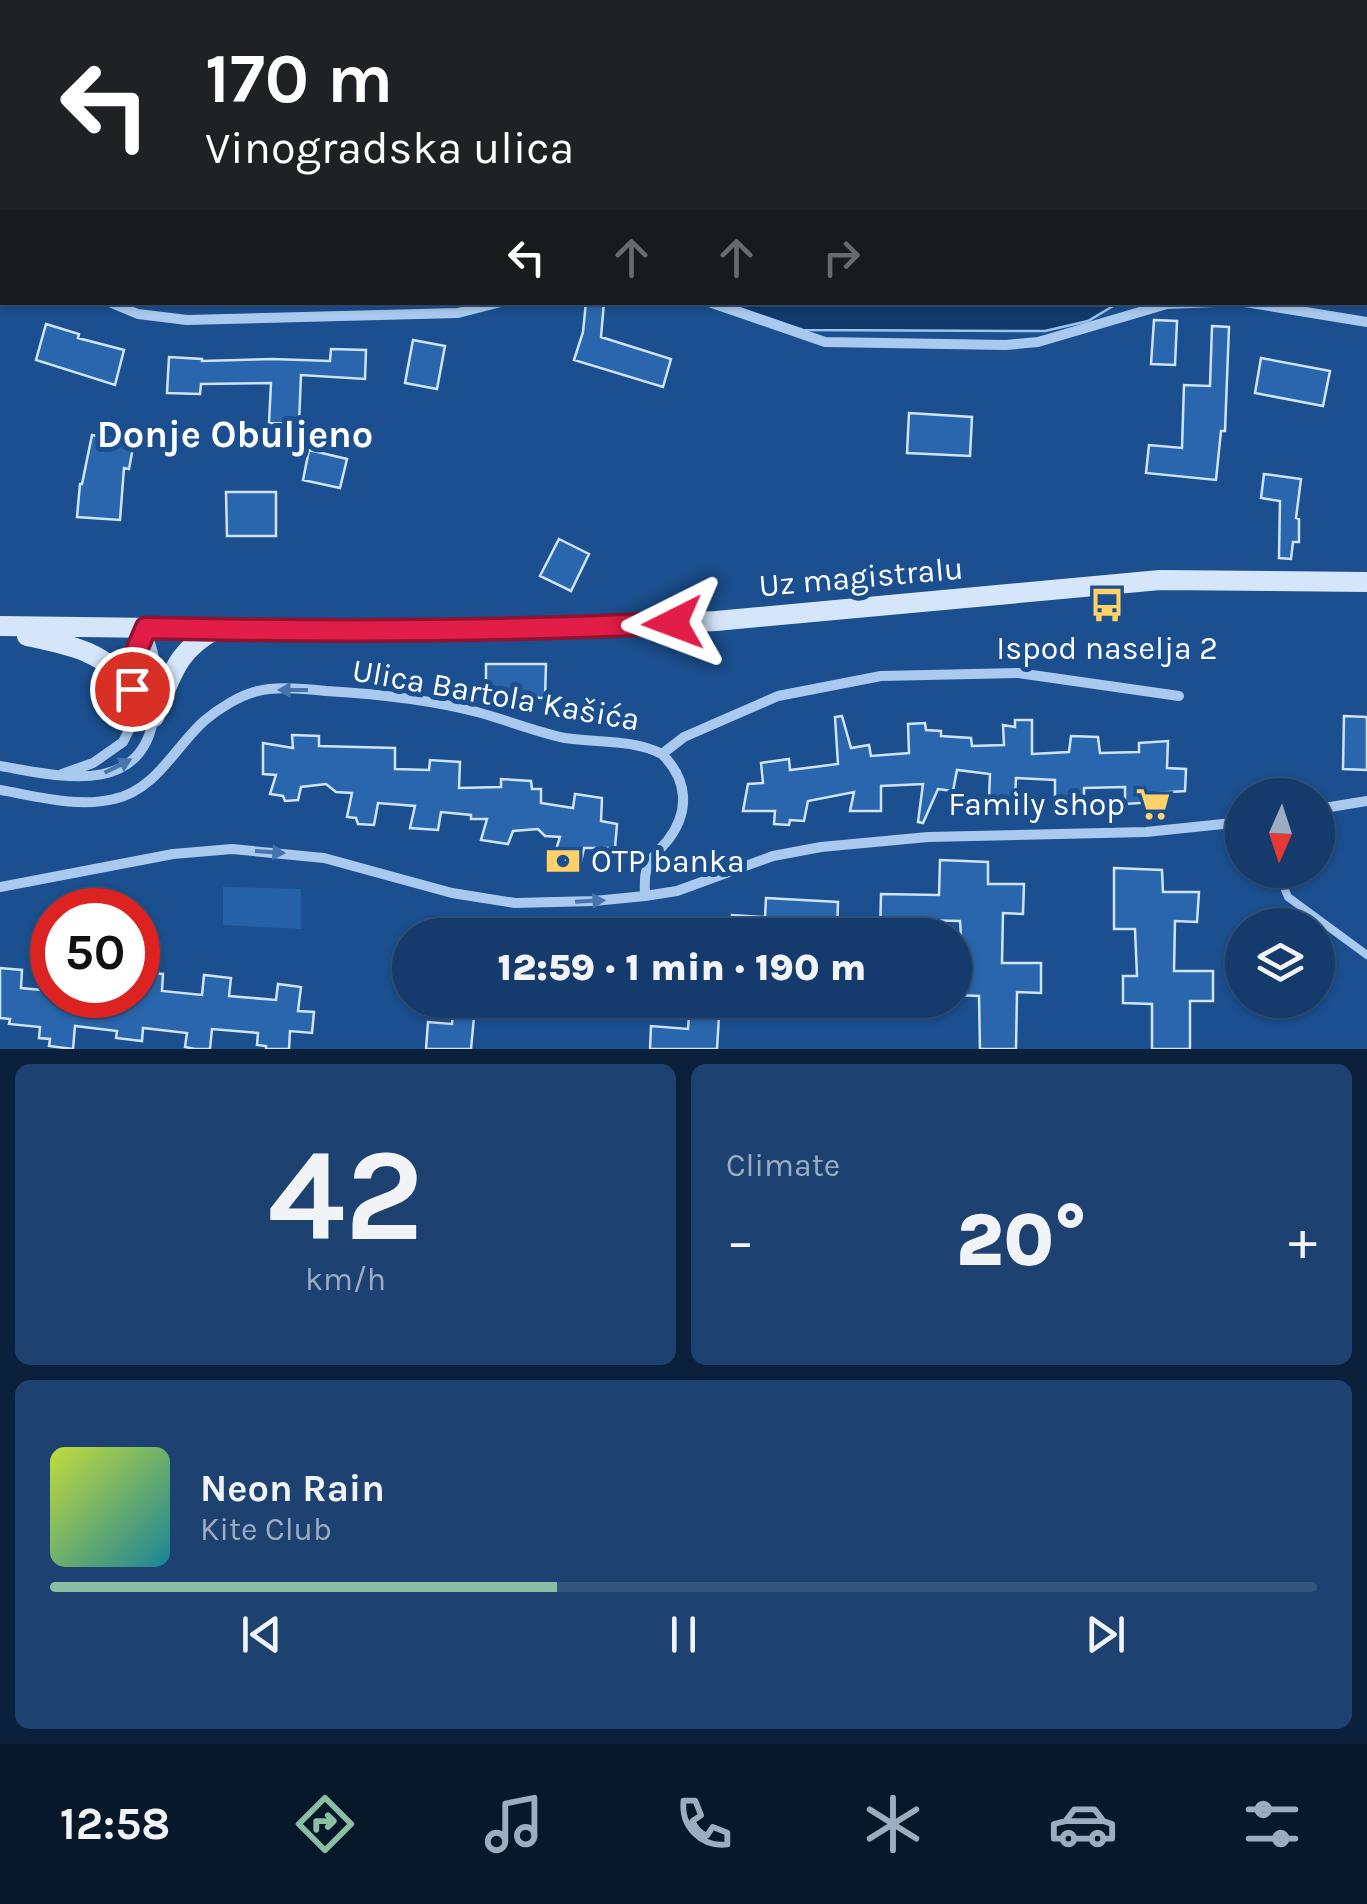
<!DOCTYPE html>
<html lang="en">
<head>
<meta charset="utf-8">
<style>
  body { margin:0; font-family:Karla,sans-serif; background:#1d4271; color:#f1f3f6; height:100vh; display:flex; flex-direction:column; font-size:38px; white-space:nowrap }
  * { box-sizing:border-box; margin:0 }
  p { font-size:32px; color:#9dadc1 }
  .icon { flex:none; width:55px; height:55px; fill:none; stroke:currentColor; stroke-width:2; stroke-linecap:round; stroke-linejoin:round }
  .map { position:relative; height:1049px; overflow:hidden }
  .sheet { display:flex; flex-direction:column; gap:15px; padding:15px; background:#0b203b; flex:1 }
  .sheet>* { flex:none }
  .hud { position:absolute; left:0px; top:0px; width:1368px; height:305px; box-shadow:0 2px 8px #0004,0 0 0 2px #33557e; background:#202124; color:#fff; overflow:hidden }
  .needle { width:65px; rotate:183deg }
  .tools { position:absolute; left:1225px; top:778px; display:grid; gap:20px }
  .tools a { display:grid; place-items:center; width:110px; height:110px; border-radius:50%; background:#143b6b; box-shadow:0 2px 8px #0004,0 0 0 2px #33557e; font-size:50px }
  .speed { position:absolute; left:30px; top:888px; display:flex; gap:20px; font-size:50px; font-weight:700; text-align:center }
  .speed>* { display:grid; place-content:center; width:130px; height:130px; border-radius:50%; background:#143b6b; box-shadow:0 2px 8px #0004,0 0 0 2px #33557e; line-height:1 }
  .speed .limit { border:15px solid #d22; background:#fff; color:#111 }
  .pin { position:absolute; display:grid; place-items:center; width:85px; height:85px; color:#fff; margin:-42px; border:5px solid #fff; border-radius:50%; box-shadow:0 2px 10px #0007 }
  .me { position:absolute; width:110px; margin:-55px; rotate:267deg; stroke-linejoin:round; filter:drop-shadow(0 0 8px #0008) }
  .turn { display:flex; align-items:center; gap:35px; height:210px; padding:0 40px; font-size:45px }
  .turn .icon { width:130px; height:130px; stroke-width:2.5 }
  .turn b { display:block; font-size:70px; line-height:85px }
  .lanes { display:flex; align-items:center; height:95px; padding:0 40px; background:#0003; justify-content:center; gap:50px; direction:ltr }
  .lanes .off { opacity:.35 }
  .big { font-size:75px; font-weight:800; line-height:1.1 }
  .sheet .tile { flex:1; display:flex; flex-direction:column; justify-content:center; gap:15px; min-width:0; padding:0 35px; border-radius:15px; background:#1d4271 }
  .sheet .dial { align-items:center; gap:0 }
  .dial b { font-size:130px; line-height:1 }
  .song { display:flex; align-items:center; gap:30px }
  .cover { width:120px; height:120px; border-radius:15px; background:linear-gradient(135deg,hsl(70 70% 55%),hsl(190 70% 35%)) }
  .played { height:10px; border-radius:5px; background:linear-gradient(90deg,#8abfa5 40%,#33557e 40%) }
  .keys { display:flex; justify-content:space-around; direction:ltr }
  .heat { display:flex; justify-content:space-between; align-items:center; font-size:55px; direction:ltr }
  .sheet .tiles { flex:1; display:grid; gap:15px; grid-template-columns:1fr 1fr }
  .tile:last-child { grid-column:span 2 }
  .trip { position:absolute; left:392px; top:918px; width:580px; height:100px; border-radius:50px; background:#143b6b; box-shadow:0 2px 8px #0004,0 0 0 2px #33557e; font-weight:800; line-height:100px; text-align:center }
  .tab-bar { display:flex; height:160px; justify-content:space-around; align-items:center; background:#08182b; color:#9dadc1 }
  .tab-bar .icon { width:70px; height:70px }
  .tab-bar .current { color:#8abfa5 }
  .tab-bar b { font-size:45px; color:#f1f3f6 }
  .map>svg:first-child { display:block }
</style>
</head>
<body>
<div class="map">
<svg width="1367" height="1049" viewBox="0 0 1367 1049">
  <rect width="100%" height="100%" fill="#1b4f8f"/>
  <path fill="#2461a8" d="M 223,887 L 301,889 L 301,929 L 223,925 Z"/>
  <path fill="#123a6d" stroke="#9cc4f0" stroke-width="2.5" d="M 0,0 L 1367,0 L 1367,301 L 1365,300 L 1365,2 L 2,2 L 2,240 L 0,240 Z
    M 725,303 L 1118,303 L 1088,321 L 1045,331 L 803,330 Z"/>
  <path fill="#2a66ad" stroke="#cfe3fa" stroke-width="2.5" d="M 586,302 L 604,302 L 601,337 L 671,359 L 663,387 L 574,360 L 583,332 Z
    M 1154,320 L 1177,321 L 1175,365 L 1151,364 Z
    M 46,324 L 79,334 L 78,338 L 124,350 L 115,385 L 36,360 Z
    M 1212,326 L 1229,327 L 1225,431 L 1221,431 L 1216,480 L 1146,473 L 1149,445 L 1182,448 L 1184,385 L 1210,386 Z
    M 413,340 L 445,346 L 437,389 L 405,383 Z
    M 331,349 L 366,350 L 365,379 L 301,375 L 299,424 L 269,423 L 271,383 L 201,384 L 200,394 L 167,393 L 169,357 L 202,359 L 202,361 L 272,359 L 330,361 Z
    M 1261,358 L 1330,371 L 1323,406 L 1255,393 Z
    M 909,413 L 972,417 L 970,456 L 907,453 Z
    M 92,435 L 134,442 L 129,469 L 124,468 L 120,520 L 77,517 L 80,484 L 82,484 Z
    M 309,450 L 347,459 L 340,488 L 303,480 Z
    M 1264,474 L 1301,479 L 1296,518 L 1299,519 L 1299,542 L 1293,542 L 1291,559 L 1279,558 L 1280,501 L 1261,498 Z
    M 226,492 L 276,492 L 276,536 L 227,536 Z
    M 559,539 L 589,554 L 571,591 L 540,576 Z
    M 486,664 L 546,664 L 545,698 L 486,697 Z
    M 842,716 L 851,748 L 869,745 L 871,756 L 909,753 L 908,724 L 925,723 L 926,730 L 941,731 L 941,736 L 971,738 L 972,746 L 1004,745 L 1003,725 L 1015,727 L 1015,720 L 1032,720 L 1032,754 L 1069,752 L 1071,736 L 1098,737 L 1100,753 L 1139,752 L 1139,743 L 1168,741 L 1167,768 L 1186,769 L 1185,791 L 1155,793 L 1155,802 L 1125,804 L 1125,787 L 1084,788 L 1084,798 L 1055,799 L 1055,780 L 1016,778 L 1015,800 L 1000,801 L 998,797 L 989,798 L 990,774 L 957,770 L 953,791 L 938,789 L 923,823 L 918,822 L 923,784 L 881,786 L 881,811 L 850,811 L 854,792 L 808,801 L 804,821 L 790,820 L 789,825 L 774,824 L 775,811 L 743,811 L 748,784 L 763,783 L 761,763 L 789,759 L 790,770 L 838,764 L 835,717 Z
    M 1344,716 L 1367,717 L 1367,770 L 1343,769 Z
    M 292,735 L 319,736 L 319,746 L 395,748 L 395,769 L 429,770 L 430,760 L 460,762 L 459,788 L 501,787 L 501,779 L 531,781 L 532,789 L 541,789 L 541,803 L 573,808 L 575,794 L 602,798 L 601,821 L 617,824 L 615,848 L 584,848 L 581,862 L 566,860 L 566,856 L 554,856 L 560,837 L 545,836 L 538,829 L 513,831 L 508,844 L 481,840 L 487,819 L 471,819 L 471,815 L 441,812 L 438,830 L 410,828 L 415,806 L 378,803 L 374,825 L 358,824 L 356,818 L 347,817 L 352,793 L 336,792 L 326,784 L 301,787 L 298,800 L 285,801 L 283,796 L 270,794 L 276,775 L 263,774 L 263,743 L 293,748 Z
    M 940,860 L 988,862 L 988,884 L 1024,884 L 1023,914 L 1003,913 L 1002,963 L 1041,963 L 1041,993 L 1017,992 L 1016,1049 L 980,1049 L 979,996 L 955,995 L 955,967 L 963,967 L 960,921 L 915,920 L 914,935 L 880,935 L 881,894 L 939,895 Z
    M 1114,868 L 1162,870 L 1163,892 L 1199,892 L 1197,922 L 1175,921 L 1174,971 L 1213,971 L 1213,1001 L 1190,1001 L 1190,1049 L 1152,1049 L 1152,1004 L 1123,1003 L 1123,976 L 1137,976 L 1135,929 L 1114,929 Z
    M 766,898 L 838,902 L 837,935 L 731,935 L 732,915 L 765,917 Z
    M 0,968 L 22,970 L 21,988 L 52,991 L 52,995 L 138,995 L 138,972 L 163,974 L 162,991 L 202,995 L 204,975 L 231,978 L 229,996 L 276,1000 L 278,984 L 301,987 L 298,1011 L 314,1012 L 312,1033 L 290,1031 L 289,1049 L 266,1049 L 266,1046 L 257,1045 L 258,1033 L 212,1029 L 210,1049 L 195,1049 L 185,1047 L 187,1033 L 143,1028 L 142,1041 L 116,1038 L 117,1031 L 75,1026 L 73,1049 L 49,1046 L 50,1039 L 39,1038 L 40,1027 L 9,1024 L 10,1019 L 0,1018 Z
    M 454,1000 L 485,1000 L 483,1018 L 474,1017 L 471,1049 L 426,1049 L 428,1022 L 452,1024 Z
    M 690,1000 L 720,1000 L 717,1049 L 650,1049 L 651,1026 L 688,1029 Z"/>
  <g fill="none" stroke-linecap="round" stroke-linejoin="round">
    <path stroke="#a9c9ee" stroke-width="8" d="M 1280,870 L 1283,885 L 1288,897 L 1367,955"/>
    <path stroke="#a9c9ee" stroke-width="10" d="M 0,258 L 2,258
      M 109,302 L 138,314 L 187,320 L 458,313 L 501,302
      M 709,302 L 825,342 L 1006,345 L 1038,342 L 1167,304 L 1216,302
      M 1245,302 L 1367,322
      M 146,628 L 154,657 L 155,698
      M 0,766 C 59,776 142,798 154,715
      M 62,774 L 93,763 L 123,742 L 132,724 L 135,654 L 146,628
      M 0,790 C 36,796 77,808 114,799 C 156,790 175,747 204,721 C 218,709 240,695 258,691 C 275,686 308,689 326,691 C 377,694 428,699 477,712 C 507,720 536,732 565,738 C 598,743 632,739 662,754
      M 1318,809 L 1367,801
      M 0,887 L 173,854 L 232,849 L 324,858 L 452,893 L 515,903 L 594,901 L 645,896 L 677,891 L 773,856 L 821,847 L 928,837 L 1146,832 L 1242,822
      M 645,896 C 645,889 644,880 646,872 C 649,859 660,850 668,840 C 690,811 688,780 662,754 L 684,737 L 778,696 L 881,676 L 1018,673 L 1179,696"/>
    <path stroke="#d6e6fa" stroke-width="20" d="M 0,626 L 389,631 L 569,628 L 716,621 L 1160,580 L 1367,582
      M 27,636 C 70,645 105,651 132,689
      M 154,717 C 172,676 175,651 217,629"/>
  </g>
  <defs><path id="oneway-solid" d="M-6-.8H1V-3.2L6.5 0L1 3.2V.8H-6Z" transform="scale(2.5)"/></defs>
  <g fill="#4674ac">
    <use href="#oneway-solid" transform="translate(293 690) rotate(180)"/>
    <use href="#oneway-solid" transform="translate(118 766) rotate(-27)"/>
    <use href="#oneway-solid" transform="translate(270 852) rotate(4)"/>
    <use href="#oneway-solid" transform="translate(590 901) rotate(-3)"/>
  </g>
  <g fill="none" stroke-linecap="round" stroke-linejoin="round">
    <g stroke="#92132f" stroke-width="25">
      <path id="route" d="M 132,689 L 135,654 L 146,628 C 322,632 497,632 673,623"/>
    </g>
    <use href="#route" stroke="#e11d48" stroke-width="18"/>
  </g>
  <defs>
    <g id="bus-bare" transform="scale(2.7)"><path d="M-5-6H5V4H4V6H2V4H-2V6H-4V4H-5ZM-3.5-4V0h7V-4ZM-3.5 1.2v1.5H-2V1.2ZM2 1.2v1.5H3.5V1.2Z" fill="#ffd166" stroke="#1b4f8f" stroke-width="2.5" paint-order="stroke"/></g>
    <g id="supermarket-bare" transform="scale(2.7)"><path d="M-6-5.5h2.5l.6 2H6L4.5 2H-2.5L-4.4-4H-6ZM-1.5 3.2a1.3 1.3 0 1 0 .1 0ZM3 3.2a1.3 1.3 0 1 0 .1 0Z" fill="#ffd166" stroke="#1b4f8f" stroke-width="2.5" paint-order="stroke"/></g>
    <g id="bank-bare" transform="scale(2.7)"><path d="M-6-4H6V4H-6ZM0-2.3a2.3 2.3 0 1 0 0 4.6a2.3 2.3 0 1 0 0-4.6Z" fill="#ffd166" stroke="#1b4f8f" stroke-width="2.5" paint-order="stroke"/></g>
  </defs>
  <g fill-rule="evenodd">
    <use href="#bus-bare" x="1107" y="605"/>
    <use href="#supermarket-bare" x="1153" y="804"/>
    <use href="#bank-bare" x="563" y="861"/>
  </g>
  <g text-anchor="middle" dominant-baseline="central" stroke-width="10" stroke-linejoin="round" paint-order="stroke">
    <g font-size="32" fill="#fff" stroke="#1b4f8f">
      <text transform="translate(861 577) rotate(-5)">Uz magistralu</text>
      <text transform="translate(496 695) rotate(10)">Ulica Bartola Kašića</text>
    </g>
    <g font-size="32" fill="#fff" stroke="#1b4f8f">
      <text x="1107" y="648">Ispod naselja 2</text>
      <text x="1125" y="804" text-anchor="end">Family shop</text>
      <text x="591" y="861" text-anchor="start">OTP banka</text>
    </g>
    <g font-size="38" font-weight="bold" fill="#fff" stroke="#1b4f8f">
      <text x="235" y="434">Donje Obuljeno</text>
    </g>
  </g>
</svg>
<div class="tools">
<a><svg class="needle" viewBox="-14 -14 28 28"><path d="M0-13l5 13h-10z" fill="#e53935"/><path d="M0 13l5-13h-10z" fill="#9dadc1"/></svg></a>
<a><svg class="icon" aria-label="layers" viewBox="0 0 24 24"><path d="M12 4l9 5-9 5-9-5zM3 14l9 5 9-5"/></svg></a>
</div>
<div class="speed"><div class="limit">50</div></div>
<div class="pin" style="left:132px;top:689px;background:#d93025"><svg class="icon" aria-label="arrive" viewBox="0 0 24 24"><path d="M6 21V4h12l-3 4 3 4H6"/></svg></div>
<svg class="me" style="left:673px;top:623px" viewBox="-20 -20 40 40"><path d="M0-17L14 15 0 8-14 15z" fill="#e11d48" stroke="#fff" stroke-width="4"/></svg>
<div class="trip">12:59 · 1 min · 190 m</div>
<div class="hud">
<div class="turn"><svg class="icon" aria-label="left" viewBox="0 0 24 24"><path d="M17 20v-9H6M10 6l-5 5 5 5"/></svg><div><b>170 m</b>Vinogradska ulica</div></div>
<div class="lanes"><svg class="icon" aria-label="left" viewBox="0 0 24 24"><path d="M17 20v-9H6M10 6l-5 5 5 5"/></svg><svg class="icon off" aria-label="ahead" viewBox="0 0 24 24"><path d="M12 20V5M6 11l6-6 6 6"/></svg><svg class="icon off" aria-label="ahead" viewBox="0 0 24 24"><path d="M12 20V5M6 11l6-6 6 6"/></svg><svg class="icon off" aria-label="right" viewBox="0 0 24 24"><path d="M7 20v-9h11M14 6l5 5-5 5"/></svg></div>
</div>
</div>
<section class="sheet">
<div class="tiles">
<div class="tile dial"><b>42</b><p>km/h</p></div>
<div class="tile"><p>Climate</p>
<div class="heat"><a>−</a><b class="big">20°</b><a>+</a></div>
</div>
<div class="tile">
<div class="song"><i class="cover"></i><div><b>Neon Rain</b><p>Kite Club</p></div></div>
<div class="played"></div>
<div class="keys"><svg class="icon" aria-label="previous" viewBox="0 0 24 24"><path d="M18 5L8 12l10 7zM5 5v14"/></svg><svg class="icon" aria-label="pause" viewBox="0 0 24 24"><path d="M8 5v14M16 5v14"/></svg><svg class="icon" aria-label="next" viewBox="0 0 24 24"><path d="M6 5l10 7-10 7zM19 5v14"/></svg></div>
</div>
</div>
</section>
<nav class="tab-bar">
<b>12:58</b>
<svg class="icon current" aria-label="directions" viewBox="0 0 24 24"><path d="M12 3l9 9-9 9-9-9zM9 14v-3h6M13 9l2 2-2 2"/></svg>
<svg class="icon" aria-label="music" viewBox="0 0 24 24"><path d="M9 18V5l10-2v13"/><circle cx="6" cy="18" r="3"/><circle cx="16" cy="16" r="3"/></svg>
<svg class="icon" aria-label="phone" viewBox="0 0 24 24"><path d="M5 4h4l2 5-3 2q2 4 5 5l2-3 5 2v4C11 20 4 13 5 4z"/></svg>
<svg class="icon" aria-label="climate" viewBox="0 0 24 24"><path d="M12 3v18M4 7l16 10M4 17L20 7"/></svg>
<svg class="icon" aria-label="car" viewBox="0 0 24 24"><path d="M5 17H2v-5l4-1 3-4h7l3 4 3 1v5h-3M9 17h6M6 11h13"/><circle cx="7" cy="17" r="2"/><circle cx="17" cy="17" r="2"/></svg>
<svg class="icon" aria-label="filters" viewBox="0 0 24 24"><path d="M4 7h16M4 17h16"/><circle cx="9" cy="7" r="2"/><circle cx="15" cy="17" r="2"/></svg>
</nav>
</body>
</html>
